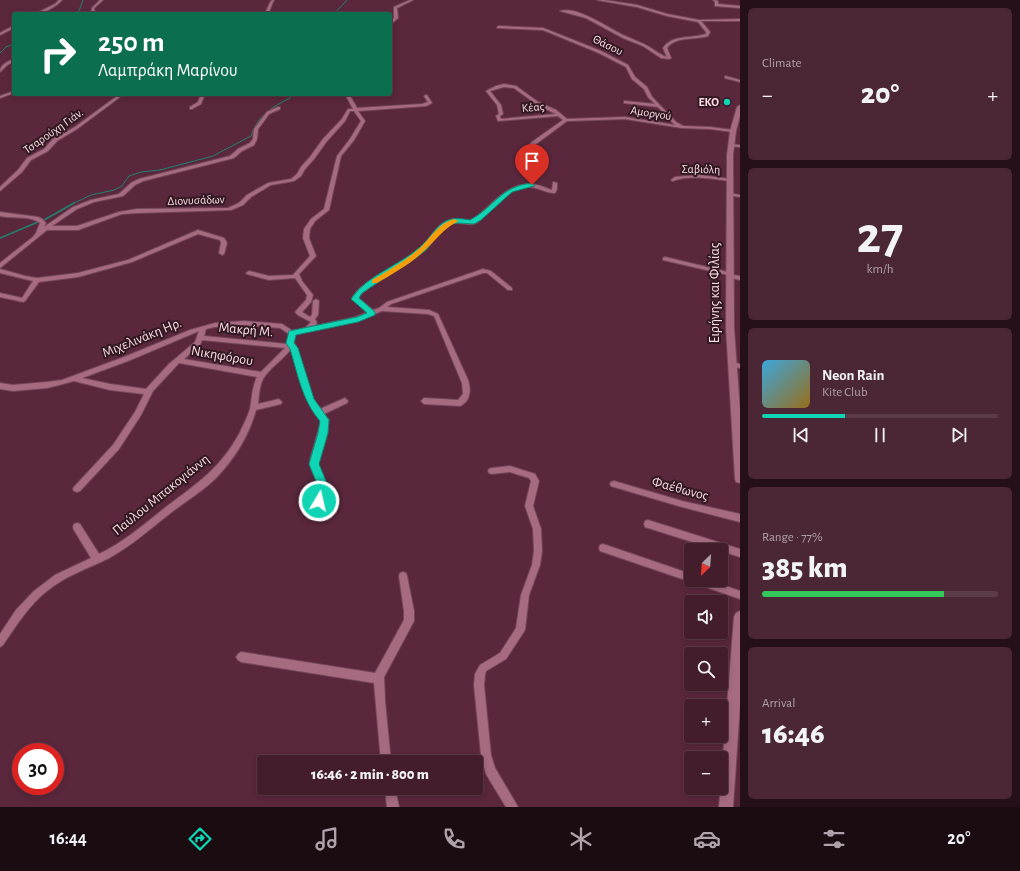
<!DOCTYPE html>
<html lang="en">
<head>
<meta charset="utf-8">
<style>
  body { margin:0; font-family:"Alegreya Sans",sans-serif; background:#4b2635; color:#f1f3f6; height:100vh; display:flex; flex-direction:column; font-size:15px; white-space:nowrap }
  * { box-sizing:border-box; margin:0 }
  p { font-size:13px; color:#afa2aa }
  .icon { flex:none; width:22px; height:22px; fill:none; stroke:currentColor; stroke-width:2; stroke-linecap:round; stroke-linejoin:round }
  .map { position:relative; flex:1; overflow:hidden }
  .panel { display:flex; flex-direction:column; gap:8px; padding:8px; background:#251019; width:280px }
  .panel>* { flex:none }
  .banner { position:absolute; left:12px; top:12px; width:380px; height:84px; border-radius:4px; box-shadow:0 2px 6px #0003,0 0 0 1px #5c3b49; background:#0b6e4f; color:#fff; overflow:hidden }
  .needle { width:26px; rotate:205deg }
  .controls { position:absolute; left:684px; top:543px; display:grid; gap:8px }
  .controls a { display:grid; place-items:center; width:44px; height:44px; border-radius:4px; background:#441d2d; box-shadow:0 2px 6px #0003,0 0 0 1px #5c3b49; font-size:20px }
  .speed { position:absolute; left:12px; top:743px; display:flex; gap:8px; font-size:20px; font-weight:700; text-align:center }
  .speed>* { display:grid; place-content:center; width:52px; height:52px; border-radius:50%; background:#441d2d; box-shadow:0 2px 6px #0003,0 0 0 1px #5c3b49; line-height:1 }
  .speed .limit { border:6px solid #d22; background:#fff; color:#111 }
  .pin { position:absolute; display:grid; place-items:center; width:34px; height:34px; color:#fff; margin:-41px -17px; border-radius:50% 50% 50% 0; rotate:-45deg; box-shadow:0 0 4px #0007 }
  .pin .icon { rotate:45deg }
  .me { position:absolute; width:44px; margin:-22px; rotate:9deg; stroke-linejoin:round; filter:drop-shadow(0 0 3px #0008) }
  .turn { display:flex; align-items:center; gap:14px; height:84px; padding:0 20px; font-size:18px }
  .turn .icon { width:52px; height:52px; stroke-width:2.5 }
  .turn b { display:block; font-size:28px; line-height:34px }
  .big { font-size:30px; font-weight:800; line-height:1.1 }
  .panel .card { flex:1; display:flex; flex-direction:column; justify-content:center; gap:6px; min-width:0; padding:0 14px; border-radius:6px; background:#4b2635 }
  .panel .dial { align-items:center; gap:0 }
  .dial b { font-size:52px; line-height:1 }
  .song { display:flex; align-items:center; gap:12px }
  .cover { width:48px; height:48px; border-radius:6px; background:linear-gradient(135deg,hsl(200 70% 55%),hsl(40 70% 35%)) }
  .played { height:4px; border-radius:2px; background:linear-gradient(90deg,#10d5b4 35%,#5c3b49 35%) }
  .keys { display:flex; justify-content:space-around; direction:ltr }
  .heat { display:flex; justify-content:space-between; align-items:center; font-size:22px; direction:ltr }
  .charge { height:6px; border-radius:3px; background:linear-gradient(90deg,#34c759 77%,#5c3b49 0) }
  .trip { position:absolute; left:257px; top:755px; width:226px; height:40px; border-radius:4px; background:#441d2d; box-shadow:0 2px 6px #0003,0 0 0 1px #5c3b49; font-weight:800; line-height:40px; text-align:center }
  .menu { display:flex; height:64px; justify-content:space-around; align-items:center; background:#1b0c12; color:#afa2aa }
  .menu .icon { width:28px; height:28px }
  .menu .selected { color:#10d5b4 }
  .menu b { font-size:18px; color:#f1f3f6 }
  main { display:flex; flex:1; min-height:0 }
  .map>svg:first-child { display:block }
</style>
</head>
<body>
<main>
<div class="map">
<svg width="740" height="807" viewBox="0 0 740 807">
  <rect width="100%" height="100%" fill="#5a273c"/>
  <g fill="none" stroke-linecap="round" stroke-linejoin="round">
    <path stroke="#20836f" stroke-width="1" d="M 75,14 L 79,11 L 83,0
      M 334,14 L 347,0
      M 0,53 L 6,47 L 14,44
      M 72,204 L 91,195 L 114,190 L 122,186 L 129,176 L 141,172 L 160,170 L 213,156 L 251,136 C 257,116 272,107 290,98 L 291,94"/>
    <path stroke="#20836f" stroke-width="1.5" d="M 44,220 L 74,203
      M 0,238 L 38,222"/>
    <g stroke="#73465a" stroke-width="2">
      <path id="minor" d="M 59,0 L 62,0 C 57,6 43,14 35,14 L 55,4 Z
        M 100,0 L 103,0 L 94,8 L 95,14 L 91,14 L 92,8 Z
        M 272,0 L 274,0 C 271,5 271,9 268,14 L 264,14 C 268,9 268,5 272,0 Z
        M 410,0 L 413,0 L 397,8 L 398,18 L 390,25 L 390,22 L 394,18 L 394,7 Z
        M 597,0 L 604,0 L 637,5 L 667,14 L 699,20 L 740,19 L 740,21 L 701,21 L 710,32 L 708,36 C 695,40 675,36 667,48 L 671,58 L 669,59 L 661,58 L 643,46 L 623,38 L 586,18 L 560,11 C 579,6 609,29 625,36 C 634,40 643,43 651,48 C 656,51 660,55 667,57 L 663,48 C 673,34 691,39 706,34 L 706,32 L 698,22 L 667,16 L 637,7 Z
        M 713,0 L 718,1 L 718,4 L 740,6 L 740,8 L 715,6 L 715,2 Z
        M 13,26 L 14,26 L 14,28 L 0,35 L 0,33 Z
        M 498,26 L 543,28 L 601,51 L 628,65 L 635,77 L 647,87 L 652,97 L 676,122 L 683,126 L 710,127 L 733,130 L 735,131 L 733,132 L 710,129 L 682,128 L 625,119 L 567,121 L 536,144 L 523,157 L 519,157 L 519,155 L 532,142 L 563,120 L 558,116 L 498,121 L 496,116 L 499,114 L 497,105 L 486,91 L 496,86 L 504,84 L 516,86 L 538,102 L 556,110 L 567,119 L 625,117 L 675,125 L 658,107 L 624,103 L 624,101 L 625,101 L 655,104 L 648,97 L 644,89 L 632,79 L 626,67 L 599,53 L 543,30 L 497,28 ZM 504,87 L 514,88 L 536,104 L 556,114 L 501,119 L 500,116 L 503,114 L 501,105 L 490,91 Z
        M 14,59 L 14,61 L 6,66 L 0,72 C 0,65 8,61 14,59 Z
        M 725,76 L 740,80 L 740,82 L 725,78 Z
        M 14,91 L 14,93 L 0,98 L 0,96 Z
        M 120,94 L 124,94 L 77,129 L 57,141 L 48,151 L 31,160 L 22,172 L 0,191 L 0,187 L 18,170 L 27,158 L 44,149 L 53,139 L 75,127 Z
        M 201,94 L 205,94 L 201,104 L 192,109 L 190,109 L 190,107 L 198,102 Z
        M 345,94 L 349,94 L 357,108 L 422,104 L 428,102 L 424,96 L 426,95 L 427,95 L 432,103 L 426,106 L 358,111 L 365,121 L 354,140 L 341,156 L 329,210 L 315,221 L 310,229 L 309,238 L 316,256 L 299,274 L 302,281 L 313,295 L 311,302 L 302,312 L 310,317 L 312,315 L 313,301 L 316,299 L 319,301 L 318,315 L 315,319 L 317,323 L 315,326 L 356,317 L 368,312 L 353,300 L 352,299 C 356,285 392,268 405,259 C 411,256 417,251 422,247 C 431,238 436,225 448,221 C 456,218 464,221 472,221 C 490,207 506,183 531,184 C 538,184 545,188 552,190 L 553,182 L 557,183 L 557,189 L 555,193 L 553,193 C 543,192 534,185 524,187 C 508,190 496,205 485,215 C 482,218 479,222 476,223 C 468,227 459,221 452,223 C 440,227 435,241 426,249 C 406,268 379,277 359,296 L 358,298 L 373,310 L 379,308 L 387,302 L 483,269 L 491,271 L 512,288 L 512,290 L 508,290 L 487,273 L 483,273 L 391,304 L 387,307 L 429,310 L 438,314 L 468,380 C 471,389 471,401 460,406 L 424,404 L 421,401 L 424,398 L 458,400 L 463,394 L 462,383 L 435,318 L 434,316 L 428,314 L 382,311 L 358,321 L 295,334 L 294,343 L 297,348 L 313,399 L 320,409 L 345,398 L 348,401 L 347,403 L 324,414 L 329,420 L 318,460 L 318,468 L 327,486 L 322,503 L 319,504 L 316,503 L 315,501 L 319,486 L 311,468 L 310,460 L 321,421 L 312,409 L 307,399 L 291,349 C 283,360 270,367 263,379 C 259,387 259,396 258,404 L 279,399 L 282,402 L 281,404 L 256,410 C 249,436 233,461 214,480 C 200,493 183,503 168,515 C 149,530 132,545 111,557 C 90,568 66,575 47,591 C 29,605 16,626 3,645 L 0,647 L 0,634 L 16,610 L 34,591 L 55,575 L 91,558 L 74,530 L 73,527 L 74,524 L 77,523 L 80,524 L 99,554 C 122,543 141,527 161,511 C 193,486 219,471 239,434 C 243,426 247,418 250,409 C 252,398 252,387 257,377 L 179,363 L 153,391 L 141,415 L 119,449 L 80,491 L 77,492 L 74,491 L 73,489 L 74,487 L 113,445 L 135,412 L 144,394 L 110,390 L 74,381 L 63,384 L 47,388 L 13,391 L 0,389 L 0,383 L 13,385 L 47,382 L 62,380 L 124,357 L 190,330 L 215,323 L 244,321 L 282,324 L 293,331 L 305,328 L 311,322 L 298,315 L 295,312 L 306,300 L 307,295 L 295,278 L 269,280 L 247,274 L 246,273 L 249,271 L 269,276 L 293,275 L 310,256 L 303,238 L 304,229 L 311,219 L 324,209 L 337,156 L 350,139 L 361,121 L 354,111 L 350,111 L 345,121 L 327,141 L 314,159 L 305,169 L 301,176 L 294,181 L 271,185 L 251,197 L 243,205 L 231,210 L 137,213 L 122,214 L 78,230 L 47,230 L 0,268 L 0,263 L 33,237 L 36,233 L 40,223 C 30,215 12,219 0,216 L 0,212 L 38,217 L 42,219 L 46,223 L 44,227 L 73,207 L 91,200 L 119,194 L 131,183 L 139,179 L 230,156 L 238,149 L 250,143 L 253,139 L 254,129 L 267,112 L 278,107 L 280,107 L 280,109 L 269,114 L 264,121 L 258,129 L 257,139 L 254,145 L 242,151 L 234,158 L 143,181 L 135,185 L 123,196 L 94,202 L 77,209 L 52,226 L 77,226 L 119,212 L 137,209 L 228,208 L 239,203 L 247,195 L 268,183 L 291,179 L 297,174 L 301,167 L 310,157 L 323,139 L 342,119 L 348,109 L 353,109 ZM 244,325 L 280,328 L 289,334 L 287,344 L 204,336 L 206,329 L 215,327 ZM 199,331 L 195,342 L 169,364 L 146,389 L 110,384 L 82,378 L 128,361 ZM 202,340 L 285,348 L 261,372 L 184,359 L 200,345 Z
        M 729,144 L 740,145 L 740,147 L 729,146 Z
        M 700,175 L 730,179 L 732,180 L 730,181 C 714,179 688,174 673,181 L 671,180 L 675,177 Z
        M 728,193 L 740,195 L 740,197 L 728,195 Z
        M 198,230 L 224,238 L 227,243 L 224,254 L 222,255 L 219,253 L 221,243 L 220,240 L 198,234 L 132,262 L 78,277 L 39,282 L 25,301 L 23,302 L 0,297 L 0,293 L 22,298 L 33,281 L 0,273 L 0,269 L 25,276 L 37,278 L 78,273 L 128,260 Z
        M 665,257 L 732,273 L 732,275 L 740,276 L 740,280 L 728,277 L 728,275 L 663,260 L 663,258 Z
        M 730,362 L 732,362 L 740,364 L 740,368 L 730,366 L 729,364 Z
        M 510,466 L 535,474 L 539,481 L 533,506 L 541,529 L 542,551 L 540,565 L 529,595 L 525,630 L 506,659 L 486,671 L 485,675 L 484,685 L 491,755 L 495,768 L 518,807 L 506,807 L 486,774 L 481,755 L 474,685 L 475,674 L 480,665 L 500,653 L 516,628 L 521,595 L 532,565 L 534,551 L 533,529 L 525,506 L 531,481 L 529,478 L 510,472 L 492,474 L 489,473 L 488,471 L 489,469 L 492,468 Z
        M 614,481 L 682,501 L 740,514 L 740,522 L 682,507 L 614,487 L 611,486 L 610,484 L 611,482 Z
        M 648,520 L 740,549 L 740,557 L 645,527 L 644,524 L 645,521 Z
        M 603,544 L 691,574 L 691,580 L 709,580 L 740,591 L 740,599 L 697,584 L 694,583 L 693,581 L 691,582 L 600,551 L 599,548 L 600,545 Z
        M 403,572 L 406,573 L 407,576 L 414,611 L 414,621 L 384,677 L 385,701 L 391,762 L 381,762 L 374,683 L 241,662 L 238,660 L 236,657 L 238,654 L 241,652 L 375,673 L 404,620 L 404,611 L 399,576 L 400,573 Z
        M 385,788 L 395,788 L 399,807 L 387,807 Z"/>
    </g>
    <g stroke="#73465a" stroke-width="2">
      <path id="tertiary" d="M 740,105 L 740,116 L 736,131 L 733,155 L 734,328 L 740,410 L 740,483 L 736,482 L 735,479 L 726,328 L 727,155 L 730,131 L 737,107 Z
        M 740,611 L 740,705 L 733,807 L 719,807 L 734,617 L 736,613 Z"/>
    </g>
    <use href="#minor" fill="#a66b81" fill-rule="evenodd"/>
    <use href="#tertiary" fill="#a66b81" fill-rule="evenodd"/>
  </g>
  <path fill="#10d5b4" stroke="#0a8a75" d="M 532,183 L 535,185 L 534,186 L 512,192 L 481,220 L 474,224 L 458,223 L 451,224 L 435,238 L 426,250 L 407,264 L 398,269 L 362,293 L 359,298 L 375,312 L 375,315 L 358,322 L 296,335 L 294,343 L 298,348 L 314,399 L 329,420 L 328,433 L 319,464 L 328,486 L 322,504 L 319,505 L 315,504 L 314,501 L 318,486 L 309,464 L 318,433 L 320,421 C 302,400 298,375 290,349 L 286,343 L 289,331 L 357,317 L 367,313 L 351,299 C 367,275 399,266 420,247 C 429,240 435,227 446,221 C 454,217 462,219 470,220 C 496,206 499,187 532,183 Z"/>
  <path fill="#f59e0b" d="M 454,219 L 458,221 L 457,222 C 443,229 437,239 426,249 C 412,263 394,273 377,283 L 372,283 L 372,280 C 389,270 407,260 421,247 C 432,236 439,223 454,219 Z"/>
  <circle fill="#10d5b4" stroke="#311922" stroke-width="1.5" cx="727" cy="102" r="4"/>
  <g text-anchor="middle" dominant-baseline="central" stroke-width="4" stroke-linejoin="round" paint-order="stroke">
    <g font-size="12" fill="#fddbe6" stroke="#311922">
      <text transform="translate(608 45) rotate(26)">Θάσου</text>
      <text transform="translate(533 107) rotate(-5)">Κέας</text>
      <text transform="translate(651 113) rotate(9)">Αμοργού</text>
      <text transform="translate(53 131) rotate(-35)">Τσαρούχη Γιάν.</text>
      <text transform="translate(701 169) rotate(1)">Σαβιόλη</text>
      <text transform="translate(196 200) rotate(-2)">Διονυσάδων</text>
    </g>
    <g font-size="12" font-weight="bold" fill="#fddbe6" stroke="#311922" text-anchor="end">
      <text x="719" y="102">EKO</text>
    </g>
    <g font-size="14" fill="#fddbe6" stroke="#311922">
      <text transform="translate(715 293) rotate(-90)">Ειρήνης και Φιλίας</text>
      <text transform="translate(246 330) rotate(5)">Μακρή Μ.</text>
      <text transform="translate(142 338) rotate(-22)">Μιχελινάκη Ηρ.</text>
      <text transform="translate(222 356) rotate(10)">Νικηφόρου</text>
      <text transform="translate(680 489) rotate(15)">Φαέθωνος</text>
      <text transform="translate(161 495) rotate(-39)">Παύλου Μπακογιάννη</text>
    </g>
  </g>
</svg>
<div class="controls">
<a><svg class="needle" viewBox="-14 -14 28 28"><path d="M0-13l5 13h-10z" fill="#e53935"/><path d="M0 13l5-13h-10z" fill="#afa2aa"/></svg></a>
<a><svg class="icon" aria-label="sound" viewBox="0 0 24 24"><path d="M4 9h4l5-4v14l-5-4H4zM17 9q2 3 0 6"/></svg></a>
<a><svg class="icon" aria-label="search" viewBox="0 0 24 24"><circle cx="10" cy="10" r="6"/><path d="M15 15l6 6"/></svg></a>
<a>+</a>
<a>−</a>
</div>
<div class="speed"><div class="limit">30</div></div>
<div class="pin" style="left:532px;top:185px;background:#d93025"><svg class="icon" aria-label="arrive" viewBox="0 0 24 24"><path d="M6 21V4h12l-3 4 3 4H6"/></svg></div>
<svg class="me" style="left:319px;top:501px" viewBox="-20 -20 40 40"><circle r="17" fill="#10d5b4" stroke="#fff" stroke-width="3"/><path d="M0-11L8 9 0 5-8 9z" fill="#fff"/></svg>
<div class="trip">16:46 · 2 min · 800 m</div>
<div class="banner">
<div class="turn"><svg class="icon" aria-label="right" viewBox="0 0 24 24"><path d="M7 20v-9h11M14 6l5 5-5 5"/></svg><div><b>250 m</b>Λαμπράκη Μαρίνου</div></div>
</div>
</div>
<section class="panel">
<div class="card"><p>Climate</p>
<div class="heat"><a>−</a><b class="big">20°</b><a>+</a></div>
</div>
<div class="card dial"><b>27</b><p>km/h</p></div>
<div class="card">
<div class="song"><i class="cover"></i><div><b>Neon Rain</b><p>Kite Club</p></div></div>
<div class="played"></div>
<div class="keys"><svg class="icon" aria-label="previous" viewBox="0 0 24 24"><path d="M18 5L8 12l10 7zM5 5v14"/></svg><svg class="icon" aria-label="pause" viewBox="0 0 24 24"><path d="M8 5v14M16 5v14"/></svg><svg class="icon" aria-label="next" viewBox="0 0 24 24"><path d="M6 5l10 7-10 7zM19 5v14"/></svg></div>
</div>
<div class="card"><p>Range · 77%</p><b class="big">385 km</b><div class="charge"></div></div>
<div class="card"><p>Arrival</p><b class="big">16:46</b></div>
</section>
</main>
<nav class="menu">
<b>16:44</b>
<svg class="icon selected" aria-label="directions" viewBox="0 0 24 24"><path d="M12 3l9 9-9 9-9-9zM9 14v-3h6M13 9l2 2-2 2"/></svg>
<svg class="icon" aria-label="music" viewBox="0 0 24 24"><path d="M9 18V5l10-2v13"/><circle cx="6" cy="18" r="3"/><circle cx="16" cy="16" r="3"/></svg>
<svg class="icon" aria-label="phone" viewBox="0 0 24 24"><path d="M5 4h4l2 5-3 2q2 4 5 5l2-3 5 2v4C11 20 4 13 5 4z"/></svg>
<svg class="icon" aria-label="climate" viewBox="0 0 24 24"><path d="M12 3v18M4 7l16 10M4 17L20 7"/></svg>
<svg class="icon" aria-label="car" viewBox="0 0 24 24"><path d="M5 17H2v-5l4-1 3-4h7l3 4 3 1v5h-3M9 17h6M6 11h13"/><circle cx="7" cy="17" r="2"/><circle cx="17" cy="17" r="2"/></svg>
<svg class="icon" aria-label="filters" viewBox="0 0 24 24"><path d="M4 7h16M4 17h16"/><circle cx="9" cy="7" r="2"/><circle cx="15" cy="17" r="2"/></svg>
<b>20°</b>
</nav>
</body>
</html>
